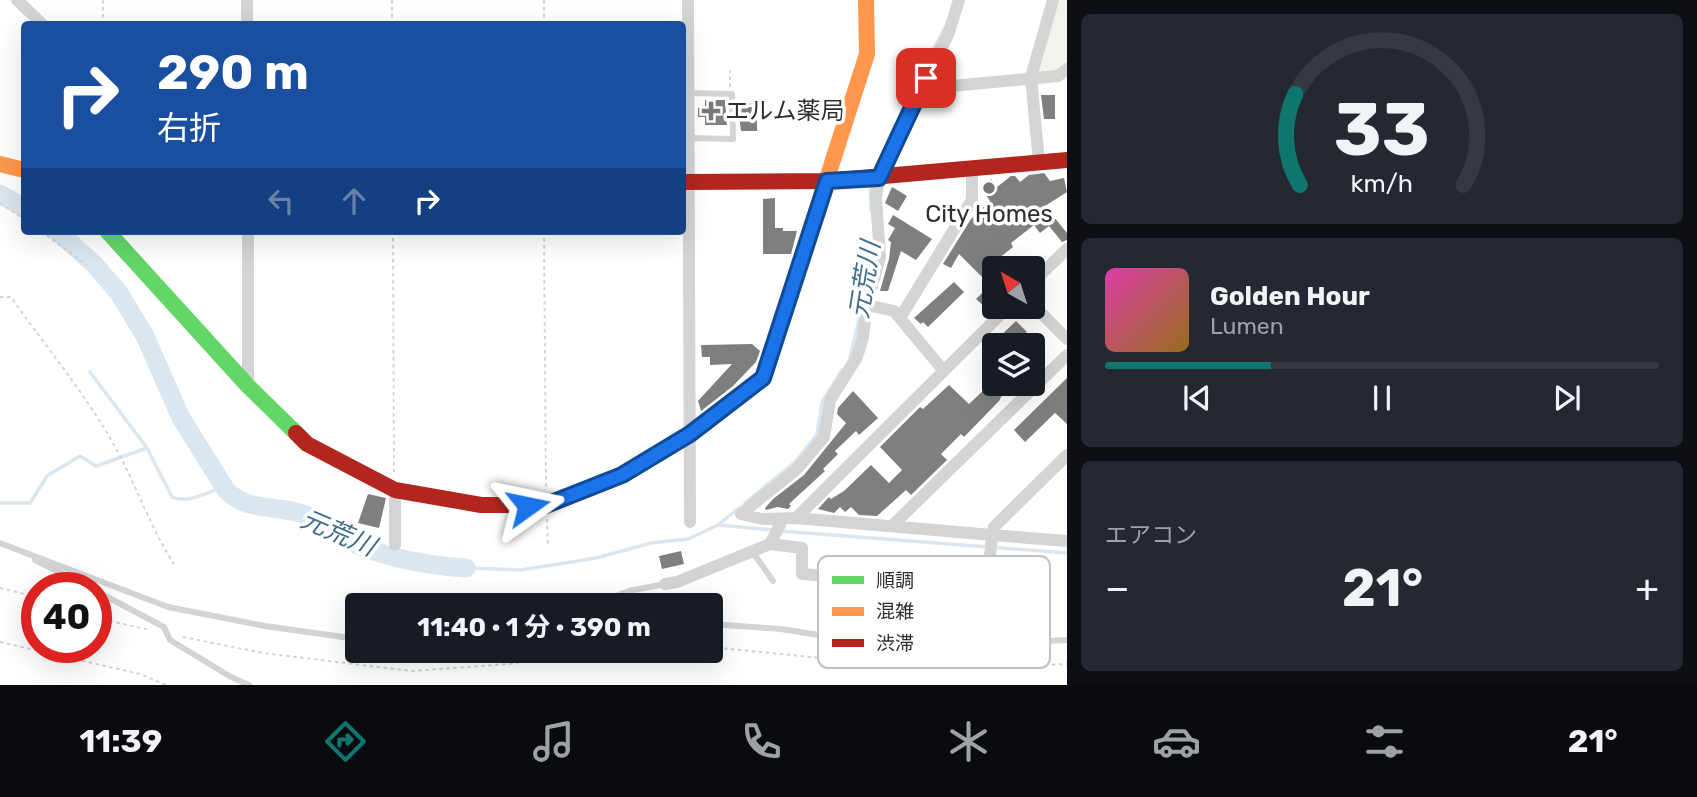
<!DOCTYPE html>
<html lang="ja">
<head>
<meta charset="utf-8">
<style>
  body { margin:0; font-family:Rubik,"Noto Sans JP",sans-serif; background:#242831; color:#f1f3f6; height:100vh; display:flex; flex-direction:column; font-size:26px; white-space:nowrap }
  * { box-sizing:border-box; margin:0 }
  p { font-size:23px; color:#9ea1a6 }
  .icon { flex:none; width:38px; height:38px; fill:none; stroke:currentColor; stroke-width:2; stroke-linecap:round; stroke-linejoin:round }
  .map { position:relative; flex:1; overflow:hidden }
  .drawer { display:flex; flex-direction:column; gap:14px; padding:14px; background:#0d0f14; width:630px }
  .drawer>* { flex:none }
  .hud { position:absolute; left:21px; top:21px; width:665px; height:214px; border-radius:7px; box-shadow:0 7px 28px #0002; background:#1a4fa0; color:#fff; overflow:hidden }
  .needle { width:46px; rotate:321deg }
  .controls { position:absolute; left:982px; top:256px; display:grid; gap:14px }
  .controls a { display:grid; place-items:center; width:63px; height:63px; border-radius:7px; background:#171b24; box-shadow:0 7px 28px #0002; font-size:35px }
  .speed { position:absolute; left:21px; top:572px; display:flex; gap:14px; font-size:35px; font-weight:700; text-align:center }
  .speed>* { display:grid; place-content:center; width:91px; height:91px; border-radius:50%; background:#171b24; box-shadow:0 7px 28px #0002; line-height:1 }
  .speed .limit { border:10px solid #d22; background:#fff; color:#111 }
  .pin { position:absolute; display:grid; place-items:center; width:60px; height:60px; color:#fff; margin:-30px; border-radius:14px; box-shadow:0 4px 10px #0006 }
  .me { position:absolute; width:77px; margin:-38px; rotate:78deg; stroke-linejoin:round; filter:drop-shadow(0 0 5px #0008) }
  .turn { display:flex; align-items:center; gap:24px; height:147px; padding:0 21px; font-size:32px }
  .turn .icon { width:91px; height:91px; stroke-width:2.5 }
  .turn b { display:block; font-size:49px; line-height:60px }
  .lanes { display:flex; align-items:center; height:66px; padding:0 21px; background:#0003; justify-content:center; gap:35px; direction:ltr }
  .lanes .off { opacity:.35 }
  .big { font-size:52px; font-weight:700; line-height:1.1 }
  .drawer .widget { flex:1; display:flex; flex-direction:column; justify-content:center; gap:10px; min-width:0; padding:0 24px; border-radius:10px; background:#242831 }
  .drawer .dial { align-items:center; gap:0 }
  .dial svg { height:182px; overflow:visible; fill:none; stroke:#363941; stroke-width:7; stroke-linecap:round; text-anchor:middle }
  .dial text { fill:#f1f3f6; stroke:none }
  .song { display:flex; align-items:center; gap:21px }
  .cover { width:84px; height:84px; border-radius:10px; background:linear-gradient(135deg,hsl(320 70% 55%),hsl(40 70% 35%)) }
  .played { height:7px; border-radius:4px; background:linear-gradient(90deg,#0f766e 30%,#363941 30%) }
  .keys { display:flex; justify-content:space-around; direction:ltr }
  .heat { display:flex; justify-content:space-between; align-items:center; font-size:38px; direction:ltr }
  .trip { position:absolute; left:345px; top:593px; width:378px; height:70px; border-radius:7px; background:#171b24; box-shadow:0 7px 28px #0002; font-weight:700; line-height:70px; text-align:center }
  .menu { display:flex; height:112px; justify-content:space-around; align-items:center; background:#090b0e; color:#9ea1a6 }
  .menu .icon { width:49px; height:49px }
  .menu .active { color:#0f766e }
  .menu b { font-size:32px; color:#f1f3f6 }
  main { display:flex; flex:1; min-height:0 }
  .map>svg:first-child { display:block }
</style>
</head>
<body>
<main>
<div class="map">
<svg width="1067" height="685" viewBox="0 0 1067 685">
  <rect width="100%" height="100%" fill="#fff"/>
  <path fill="#f1f4ed" d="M 1058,0 L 1067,0 L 1067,63 L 1056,71 L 1037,73 Z"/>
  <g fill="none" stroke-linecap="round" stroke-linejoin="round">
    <path stroke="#dbe7f0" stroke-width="3.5" d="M 876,170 L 891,133 L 944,29
      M 870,184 L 871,211
      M 850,358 L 873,260
      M 90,372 L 147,448
      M 0,503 L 30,503 L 47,476 L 80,456 L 96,466 L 147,448 L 172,497 C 188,504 208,492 224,487
      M 745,503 L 795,462 L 817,434 L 822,402 L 842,370
      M 718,525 L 772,530
      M 780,531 L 1067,553
      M 466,568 L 521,570 L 596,558 L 651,543 L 688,539 L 718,525 L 739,508"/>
    <path stroke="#dbe7f0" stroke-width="19" d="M 0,194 L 24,208
      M 57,231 L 94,264 L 119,293 L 145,336 L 181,418 L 226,490 C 248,513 278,504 306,515 C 315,519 323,528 332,533 C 374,556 420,565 466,568"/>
  </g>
  <path fill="#7f7f7f" d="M 1041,95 L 1055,95 L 1055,119 L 1044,119 Z
    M 705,100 L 725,100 L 727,125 L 705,125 L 705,117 L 698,117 L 698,108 L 705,108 Z
    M 738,107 L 757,107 L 757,131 L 741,131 Z
    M 1044,173 L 1050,181 L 1064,178 L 1067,192 L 1045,206 L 1067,233 L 1067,240 L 1062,242 L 1049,226 L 1040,233 L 1034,225 L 1011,243 L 1013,247 L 994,262 L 994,300 L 986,308 L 976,299 L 990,285 L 959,254 L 951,268 L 943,264 L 971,219 L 990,201 L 981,187 L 991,179 L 997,187 L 1011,176 L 1015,176 L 1020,182 L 1029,175 Z
    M 892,187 L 907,196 L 898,211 L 885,203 Z
    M 775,198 L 775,228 L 783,228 L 783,231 L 797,231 L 791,254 L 763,254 L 763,199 Z
    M 893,215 L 932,239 L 916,260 L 901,251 L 888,291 L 880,291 L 889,259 L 891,242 L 888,240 L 895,228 L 888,224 Z
    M 954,282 L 964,292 L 928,327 L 923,322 L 921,324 L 914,318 Z
    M 1016,321 L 1027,332 L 1013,345 L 991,345 Z
    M 752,344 L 760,351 L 756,362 L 733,386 L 701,411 L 698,401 L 732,364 L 710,365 L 710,357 L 702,357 L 701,345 Z
    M 1067,378 L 1067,424 L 1055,413 L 1025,442 L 1014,430 Z
    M 991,383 L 1002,395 L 999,401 L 964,437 L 961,434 L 941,454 L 947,460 L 911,495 L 906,490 L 877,516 L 859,515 L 851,507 L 845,512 L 840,507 L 834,513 L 818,509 L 829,497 L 831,499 L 844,491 L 871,465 L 889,483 L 902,470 L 880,447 L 920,407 L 923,409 L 949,385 L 969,404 Z
    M 853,391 L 878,418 L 859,435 L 856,431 L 835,451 L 838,454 L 823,469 L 825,471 L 789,504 L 791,506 L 788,509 L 778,507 L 766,510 L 765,508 L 773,499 L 804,475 L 846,423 L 837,414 L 838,408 Z
    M 368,494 L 386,498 L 379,528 L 358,523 Z
    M 681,551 L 684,564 L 662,569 L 659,556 Z"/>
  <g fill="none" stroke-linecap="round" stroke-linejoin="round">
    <path stroke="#d4d4d4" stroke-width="2" stroke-dasharray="3.5 3.5" stroke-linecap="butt" d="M 103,0 L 103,24
      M 392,0 L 392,24
      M 544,0 L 544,24
      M 730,87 L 730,70
      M 741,104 L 761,104
      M 0,203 L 24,219
      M 41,231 L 87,265
      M 393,231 L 394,472
      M 544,231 L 546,489
      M 0,297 L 11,297 C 48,350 91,400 121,458 C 139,493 152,530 174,564
      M 547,519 L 548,547
      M 0,588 L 37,597
      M 96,618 L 150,630
      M 183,637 L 263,653 L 411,671 L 510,664 L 583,651
      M 0,642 L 140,674 L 166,685
      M 710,647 L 892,665 L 976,668 L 1067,664"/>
    <path stroke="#d4d4d4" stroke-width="6" d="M 688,93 L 732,94 L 733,139 L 688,138
      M 0,543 L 168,607 L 265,626 L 357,639
      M 752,551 L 773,581
      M 35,560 L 91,588
      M 96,591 L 164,627 L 170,640 L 231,677 L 249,685
      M 590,606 L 629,591 L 665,584
      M 710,624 L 781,629 L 857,641 L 943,646 L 1067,640"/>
    <path stroke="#d4d4d4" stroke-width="12" d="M 17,0 L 42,24
      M 247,0 L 247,24
      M 688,0 L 690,522
      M 920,89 L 1058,76 L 1067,69
      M 1039,162 L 1031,77 L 1053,0
      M 248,231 L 248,386
      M 1032,283 L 1067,249
      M 1032,304 L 1067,339
      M 867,305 L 894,311 L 943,370
      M 1009,306 L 796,518 L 992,535 L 994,527 L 1067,455
      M 900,318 L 972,200 L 972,169
      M 395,490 L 395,545
      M 796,518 L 762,519 L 741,514 L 797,469 L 824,437 L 830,400 L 857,357 L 863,337 L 867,305 L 880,257 L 876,198 L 879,178 L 895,140 L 948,35 L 959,0
      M 893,525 L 1067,355
      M 770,544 L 802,548 L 802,574 L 987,587 L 1040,586
      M 665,584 L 677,582 L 770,544 L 783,519
      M 987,587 L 992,535 L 1067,541"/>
    <path stroke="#63d668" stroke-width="16" d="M 107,231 L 248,386 L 296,433"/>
    <path stroke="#ff974d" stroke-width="16" d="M 0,164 L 24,170
      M 595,486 L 622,475 L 690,434 L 763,378 L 867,54 L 866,0"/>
    <path stroke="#b3261e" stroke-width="16" d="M 682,182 L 827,181 L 1067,160
      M 296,433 L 307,444 L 395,490 L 481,505 L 546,505 L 595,486"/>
  </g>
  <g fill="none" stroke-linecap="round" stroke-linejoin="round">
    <g stroke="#114b97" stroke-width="18">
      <path id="route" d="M 528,506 L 546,505 L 622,475 L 690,434 L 763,378 L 827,181 L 879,178 L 926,78"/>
    </g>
    <use href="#route" stroke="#1a73e8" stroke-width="12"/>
  </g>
  <g fill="#787878" stroke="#fff" stroke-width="2.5">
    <path d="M707.5 100.5h7v7h7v7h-7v7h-7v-7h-7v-7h7z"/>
    <circle cx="989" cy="188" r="7"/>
  </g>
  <g text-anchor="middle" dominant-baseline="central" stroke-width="7" stroke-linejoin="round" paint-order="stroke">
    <g font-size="24" fill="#2f2f2f" stroke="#fff" text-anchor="start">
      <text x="725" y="111">エルム薬局</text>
      <text x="989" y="214" text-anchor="middle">City Homes</text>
    </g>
    <g font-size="26" font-style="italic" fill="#426e8d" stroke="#fff">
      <text transform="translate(865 280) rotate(-81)">元荒川</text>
      <text transform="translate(338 533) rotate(23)">元荒川</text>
    </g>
  </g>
  <rect x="818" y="556" width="232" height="112" rx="10" fill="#fff" stroke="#c1c1c1" stroke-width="2"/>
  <rect x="832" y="576" width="32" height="8" fill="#63d668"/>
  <rect x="832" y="607" width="32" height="9" fill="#ff974d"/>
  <rect x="832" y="639" width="32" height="8" fill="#b3261e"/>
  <g font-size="19" fill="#2f2f2f">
    <text x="876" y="587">順調</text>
    <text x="876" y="618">混雑</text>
    <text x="876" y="650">渋滞</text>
  </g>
</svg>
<div class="controls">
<a><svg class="needle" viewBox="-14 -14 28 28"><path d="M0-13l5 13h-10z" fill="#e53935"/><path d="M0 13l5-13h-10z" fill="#9ea1a6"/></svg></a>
<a><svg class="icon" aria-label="layers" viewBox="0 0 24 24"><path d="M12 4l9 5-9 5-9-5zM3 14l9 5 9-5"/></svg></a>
</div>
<div class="speed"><div class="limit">40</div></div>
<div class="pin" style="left:926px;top:78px;background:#d93025"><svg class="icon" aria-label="arrive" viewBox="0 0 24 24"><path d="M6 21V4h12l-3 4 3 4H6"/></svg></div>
<svg class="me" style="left:528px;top:506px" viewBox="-20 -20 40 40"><path d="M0-17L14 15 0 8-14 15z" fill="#1a73e8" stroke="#fff" stroke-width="4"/></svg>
<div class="trip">11:40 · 1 分 · 390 m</div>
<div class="hud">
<div class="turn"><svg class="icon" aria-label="right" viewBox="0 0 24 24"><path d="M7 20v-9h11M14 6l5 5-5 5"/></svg><div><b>290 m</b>右折</div></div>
<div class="lanes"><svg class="icon off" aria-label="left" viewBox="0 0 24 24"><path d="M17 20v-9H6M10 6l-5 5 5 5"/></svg><svg class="icon off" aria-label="ahead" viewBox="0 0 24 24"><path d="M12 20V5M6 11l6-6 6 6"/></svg><svg class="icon" aria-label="right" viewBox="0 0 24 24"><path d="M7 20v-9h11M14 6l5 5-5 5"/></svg></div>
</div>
</div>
<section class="drawer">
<div class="widget dial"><svg viewBox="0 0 100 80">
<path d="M14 69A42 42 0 1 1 86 69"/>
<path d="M14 69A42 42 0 0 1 12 29" stroke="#0f766e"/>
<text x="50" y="56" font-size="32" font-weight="700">33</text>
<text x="50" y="72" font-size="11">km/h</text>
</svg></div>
<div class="widget">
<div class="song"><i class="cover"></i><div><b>Golden Hour</b><p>Lumen</p></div></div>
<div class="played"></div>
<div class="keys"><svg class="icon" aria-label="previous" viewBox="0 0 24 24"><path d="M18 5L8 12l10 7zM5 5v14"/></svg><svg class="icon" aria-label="pause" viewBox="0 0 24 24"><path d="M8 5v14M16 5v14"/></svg><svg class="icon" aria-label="next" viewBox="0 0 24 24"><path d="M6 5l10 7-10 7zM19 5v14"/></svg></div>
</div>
<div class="widget"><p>エアコン</p>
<div class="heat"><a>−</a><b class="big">21°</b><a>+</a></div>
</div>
</section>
</main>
<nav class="menu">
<b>11:39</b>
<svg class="icon active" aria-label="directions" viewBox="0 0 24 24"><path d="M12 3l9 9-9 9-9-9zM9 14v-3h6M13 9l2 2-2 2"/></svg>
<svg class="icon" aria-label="music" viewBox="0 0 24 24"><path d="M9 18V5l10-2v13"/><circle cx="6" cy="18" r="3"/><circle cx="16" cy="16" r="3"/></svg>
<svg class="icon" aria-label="phone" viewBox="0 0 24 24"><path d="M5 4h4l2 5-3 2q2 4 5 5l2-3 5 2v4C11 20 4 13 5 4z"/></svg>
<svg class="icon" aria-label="climate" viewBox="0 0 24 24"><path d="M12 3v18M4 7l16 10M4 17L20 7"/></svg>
<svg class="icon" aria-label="car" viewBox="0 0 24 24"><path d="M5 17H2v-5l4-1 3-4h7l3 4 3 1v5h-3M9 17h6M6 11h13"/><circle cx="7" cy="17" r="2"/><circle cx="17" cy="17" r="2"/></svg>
<svg class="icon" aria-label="filters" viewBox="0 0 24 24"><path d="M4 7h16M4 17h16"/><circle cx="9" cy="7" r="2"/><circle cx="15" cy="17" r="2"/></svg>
<b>21°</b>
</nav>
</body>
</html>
